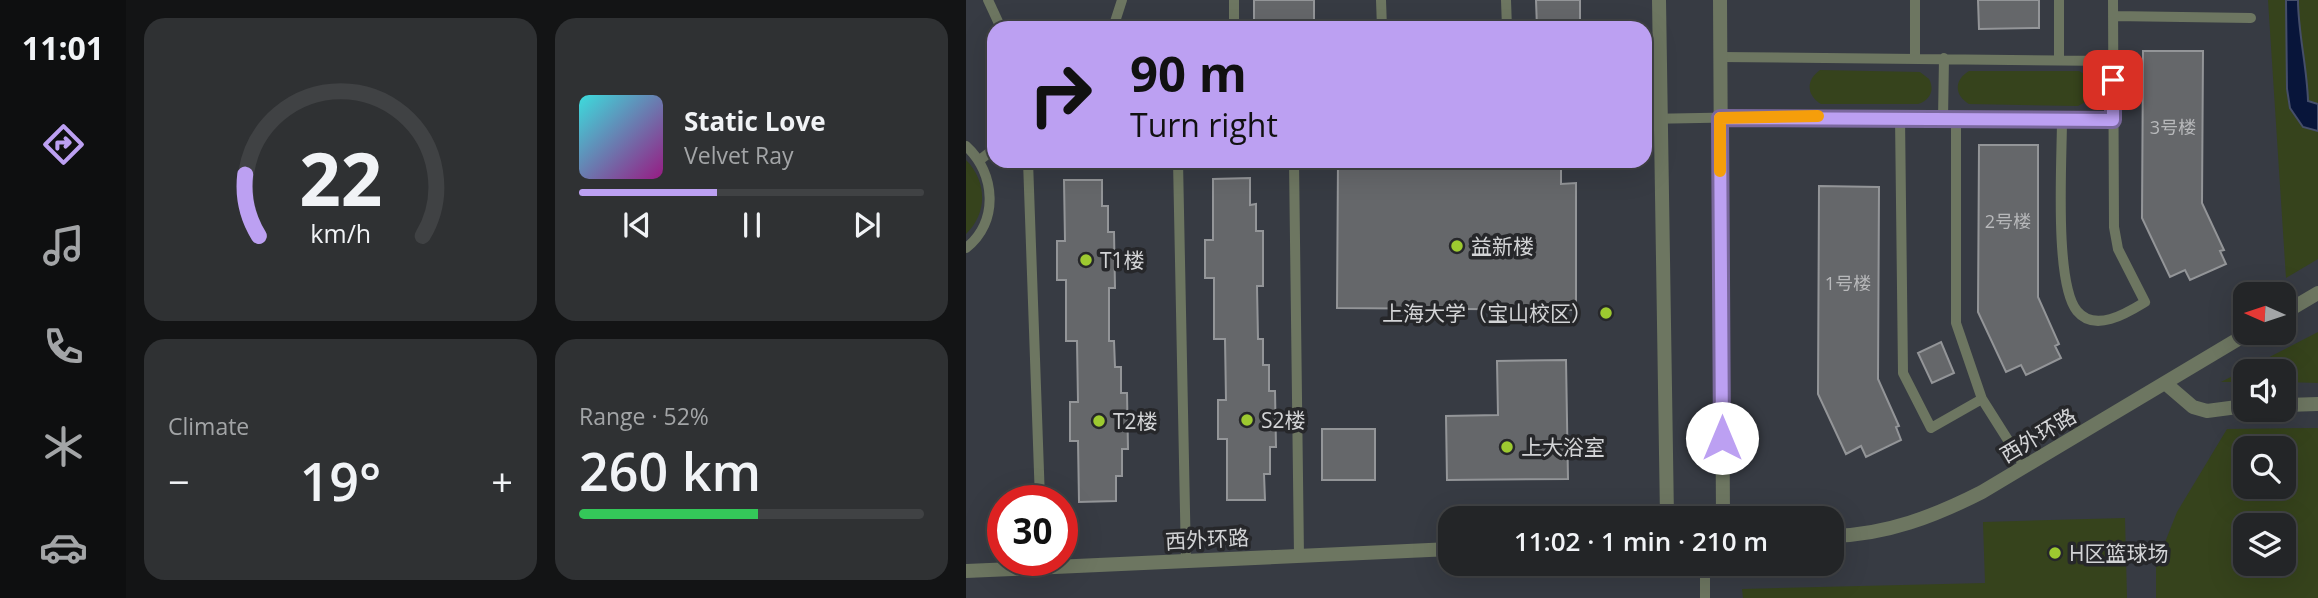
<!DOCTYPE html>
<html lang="en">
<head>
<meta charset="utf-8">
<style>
  body { margin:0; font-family:"Open Sans","Noto Sans SC",sans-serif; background:#2f3133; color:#f1f3f6; height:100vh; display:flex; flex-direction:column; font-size:26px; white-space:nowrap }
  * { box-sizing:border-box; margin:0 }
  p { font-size:23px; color:#a3a5a7 }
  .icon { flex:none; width:38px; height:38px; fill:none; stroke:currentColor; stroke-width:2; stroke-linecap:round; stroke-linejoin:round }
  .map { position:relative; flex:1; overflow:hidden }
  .sheet { display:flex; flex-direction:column; gap:18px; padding:18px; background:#131415; width:840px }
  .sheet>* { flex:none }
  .hud { position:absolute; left:21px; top:21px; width:665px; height:147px; border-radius:21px; box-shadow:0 7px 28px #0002,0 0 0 2px #404244; background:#bca0f2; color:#111; overflow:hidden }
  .needle { width:46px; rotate:273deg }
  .buttons { position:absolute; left:1267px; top:282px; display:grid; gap:14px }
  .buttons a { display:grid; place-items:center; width:63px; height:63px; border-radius:14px; background:#232527; box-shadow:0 7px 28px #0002,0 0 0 2px #404244; font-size:35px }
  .speed { position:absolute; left:21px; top:485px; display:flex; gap:14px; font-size:35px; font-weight:700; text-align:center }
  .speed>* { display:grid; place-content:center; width:91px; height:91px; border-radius:50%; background:#232527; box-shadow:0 7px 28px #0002,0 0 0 2px #404244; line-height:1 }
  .speed .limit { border:10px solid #d22; background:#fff; color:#111 }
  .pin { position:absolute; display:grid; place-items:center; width:60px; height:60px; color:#fff; margin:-30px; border-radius:14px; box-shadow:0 4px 10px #0006 }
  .me { position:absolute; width:77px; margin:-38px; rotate:0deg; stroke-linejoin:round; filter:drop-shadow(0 0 5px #0008) }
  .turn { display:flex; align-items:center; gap:24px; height:147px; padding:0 28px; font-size:32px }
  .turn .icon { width:91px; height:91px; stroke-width:2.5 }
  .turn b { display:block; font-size:49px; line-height:60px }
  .big { font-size:52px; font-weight:600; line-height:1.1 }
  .sheet .card { flex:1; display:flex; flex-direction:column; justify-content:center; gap:10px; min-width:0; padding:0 24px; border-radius:21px; background:#2f3133 }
  .sheet .dial { align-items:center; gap:0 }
  .dial svg { height:182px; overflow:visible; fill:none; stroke:#404244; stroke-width:7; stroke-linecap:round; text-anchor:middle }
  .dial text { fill:#f1f3f6; stroke:none }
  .song { display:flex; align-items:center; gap:21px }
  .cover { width:84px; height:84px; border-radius:10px; background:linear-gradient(135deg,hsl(180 70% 55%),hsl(310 70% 35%)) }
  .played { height:7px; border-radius:4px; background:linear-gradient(90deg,#bca0f2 40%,#404244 40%) }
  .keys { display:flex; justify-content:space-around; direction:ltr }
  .heat { display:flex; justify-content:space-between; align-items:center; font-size:38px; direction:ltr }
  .charge { height:10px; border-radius:5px; background:linear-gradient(90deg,#34c759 52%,#404244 0) }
  .sheet .tiles { flex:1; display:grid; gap:18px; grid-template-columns:repeat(2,1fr) }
  .trip { position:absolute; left:472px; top:506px; width:406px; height:70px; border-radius:21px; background:#232527; box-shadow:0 7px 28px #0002,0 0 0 2px #404244; font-weight:600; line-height:70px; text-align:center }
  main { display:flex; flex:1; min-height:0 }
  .dock { display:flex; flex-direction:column; width:126px; justify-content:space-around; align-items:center; background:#0e0f10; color:#a3a5a7 }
  .dock .icon { width:49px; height:49px }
  .dock .current { color:#bca0f2 }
  .dock b { font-size:32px; color:#f1f3f6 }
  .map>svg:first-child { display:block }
</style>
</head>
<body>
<main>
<nav class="dock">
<b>11:01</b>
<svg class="icon current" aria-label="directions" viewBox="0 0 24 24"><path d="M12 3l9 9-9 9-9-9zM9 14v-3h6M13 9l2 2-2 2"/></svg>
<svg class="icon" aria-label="music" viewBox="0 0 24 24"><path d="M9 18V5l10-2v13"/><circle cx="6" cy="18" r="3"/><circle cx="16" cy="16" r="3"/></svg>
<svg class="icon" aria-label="phone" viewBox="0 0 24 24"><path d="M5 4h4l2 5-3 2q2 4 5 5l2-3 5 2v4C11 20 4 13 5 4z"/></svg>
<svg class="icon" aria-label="climate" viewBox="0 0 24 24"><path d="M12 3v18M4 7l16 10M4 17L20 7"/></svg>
<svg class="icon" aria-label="car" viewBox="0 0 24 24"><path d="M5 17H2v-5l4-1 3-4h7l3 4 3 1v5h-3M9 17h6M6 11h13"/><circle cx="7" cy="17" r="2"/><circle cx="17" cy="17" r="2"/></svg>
</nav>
<section class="sheet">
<div class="tiles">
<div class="card dial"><svg viewBox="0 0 100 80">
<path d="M14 69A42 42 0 1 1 86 69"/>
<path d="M14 69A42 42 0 0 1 8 42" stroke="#bca0f2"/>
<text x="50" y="56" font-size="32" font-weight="700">22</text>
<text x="50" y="72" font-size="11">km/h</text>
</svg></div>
<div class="card">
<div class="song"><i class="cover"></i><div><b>Static Love</b><p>Velvet Ray</p></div></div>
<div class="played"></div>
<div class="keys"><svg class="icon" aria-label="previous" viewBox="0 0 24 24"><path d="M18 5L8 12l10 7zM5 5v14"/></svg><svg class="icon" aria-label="pause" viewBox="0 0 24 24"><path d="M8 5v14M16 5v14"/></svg><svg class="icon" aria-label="next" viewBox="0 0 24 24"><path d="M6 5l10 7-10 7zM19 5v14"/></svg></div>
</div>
<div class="card"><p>Climate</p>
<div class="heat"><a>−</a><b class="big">19°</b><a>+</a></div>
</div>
<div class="card"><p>Range · 52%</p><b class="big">260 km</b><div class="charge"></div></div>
</div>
</section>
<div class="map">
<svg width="1352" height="598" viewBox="0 0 1352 598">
  <rect width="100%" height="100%" fill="#2f3134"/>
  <path fill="#373b43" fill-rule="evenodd" d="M 0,0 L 1352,0 L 1352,598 L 0,598 ZM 28,28 L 679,28 L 679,161 L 28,161 ZM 1279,294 L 1318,294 L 1318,332 L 1279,332 ZM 1279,371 L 1318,371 L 1318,410 L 1279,410 ZM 1279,448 L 1318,448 L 1318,486 L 1279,486 ZM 37,500 L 96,500 L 96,560 L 37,560 ZM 485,518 L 866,518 L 866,564 L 485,564 ZM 1279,525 L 1318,525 L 1318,564 L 1279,564 Z"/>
  <path fill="#36431c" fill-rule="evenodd" d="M 1302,0 L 1352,0 L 1352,259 L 1320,278 Z
    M 854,70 L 954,72 L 963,79 C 969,90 964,100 952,104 L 855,104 C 840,95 840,80 854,70 Z
    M 1003,71 L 1113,71 L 1123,77 L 1127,89 L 1123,100 L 1112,106 L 1003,104 C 988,95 988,80 1003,71 Z
    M 0,160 C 21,181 22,213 0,234 Z
    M 1352,332 L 1352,383 L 1318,382 L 1318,371 L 1279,371 L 1279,382 L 1255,382 Z
    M 1352,428 L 1352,598 L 1190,598 L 1190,565 L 1211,512 L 1261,429 ZM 1318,448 L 1318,486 L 1279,486 L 1279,448 ZM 1318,525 L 1318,564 L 1279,564 L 1279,525 Z
    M 1159,518 L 1161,598 L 777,598 L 776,589 L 1019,583 L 1017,522 Z"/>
  <path fill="#08153a" stroke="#454e69" stroke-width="2" d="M 1320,0 L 1332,0 C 1332,33 1341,66 1342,101 L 1352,104 L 1352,131 L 1337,127 L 1324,108 L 1321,89 Z"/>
  <path fill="#65676a" stroke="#939598" stroke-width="2" d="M 288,0 L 348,0 L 348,28 L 288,28 Z
    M 570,0 L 614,0 L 614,22 L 607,22 L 607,28 L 571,28 Z
    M 1012,0 L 1073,0 L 1073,28 L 1013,29 Z
    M 1177,51 L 1237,51 L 1236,203 L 1258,250 L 1254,251 L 1260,264 L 1224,280 L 1219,270 L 1204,277 L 1176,218 Z
    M 1013,145 L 1072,145 L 1072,297 L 1093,344 L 1089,346 L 1095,358 L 1060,375 L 1055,365 L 1040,372 L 1012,312 Z
    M 372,161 L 595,161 L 595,184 L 610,183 L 610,310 L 371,308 Z
    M 284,178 L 284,205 L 290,204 L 290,231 L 297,231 L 297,286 L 291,286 L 292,339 L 297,339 L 297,365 L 303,365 L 303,391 L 309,391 L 310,447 L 304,447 L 304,474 L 298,474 L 299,500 L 261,500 L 261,439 L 252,439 L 252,400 L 260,400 L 259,339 L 248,339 L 248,278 L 239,278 L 239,240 L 247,240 L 247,179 Z
    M 98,180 L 136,180 L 136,206 L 142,206 L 142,232 L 148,232 L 149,288 L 143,288 L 143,341 L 148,341 L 149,367 L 155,367 L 155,393 L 161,393 L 162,449 L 156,449 L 156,476 L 150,476 L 150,501 L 113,502 L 112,441 L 104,441 L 104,402 L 112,402 L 111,341 L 100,341 L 100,280 L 91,280 L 91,241 L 99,241 Z
    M 853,186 L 913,187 L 912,379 L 933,426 L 930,427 L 935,440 L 900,457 L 895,446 L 880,454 L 852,394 Z
    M 975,342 L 988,373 L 966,383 L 952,353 Z
    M 600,360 L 602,479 L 481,480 L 480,416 L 532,415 L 531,361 Z
    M 356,429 L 409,429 L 409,480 L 356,480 Z"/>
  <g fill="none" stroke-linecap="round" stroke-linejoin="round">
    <path stroke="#6d7661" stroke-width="10" d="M 22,0 L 35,28
      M 268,0 L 268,28
      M 415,0 L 416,28
      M 540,0 L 541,28
      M 1093,0 L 1093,59
      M 1147,16 L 1285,18
      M 147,28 L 156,0
      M 754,57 L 1147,61
      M 949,58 L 949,0
      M 934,117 L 937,373 L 965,428 L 1016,399 L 990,323 L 990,119
      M 679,119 L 837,116 L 1147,120
      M 977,119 L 978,58
      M 1096,119 C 1096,159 1088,283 1111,311 C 1129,333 1161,313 1179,302 L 1152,249 L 1148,227 L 1147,0
      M 0,146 C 30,173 33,223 0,248
      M 15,159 L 28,149
      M 62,161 L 74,500
      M 212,161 L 220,561
      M 328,161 L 333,556
      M 1016,399 L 1059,467
      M 739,564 L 739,598"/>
    <path stroke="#6d7661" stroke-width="14" d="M 693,0 L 701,518
      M 754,0 L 757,518
      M 1318,313 L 1352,293
      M 1199,383 L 1227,407 L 1241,411 L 1279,406
      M 1318,405 L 1352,404
      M 866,536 C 920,535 969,516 1016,492 L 1284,332
      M 0,571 L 485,549"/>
  </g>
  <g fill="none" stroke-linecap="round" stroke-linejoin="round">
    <g stroke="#7a689d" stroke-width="18">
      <path id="route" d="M 756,438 L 754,118 L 1147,120 L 1147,80"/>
    </g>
    <use href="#route" stroke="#bca0f2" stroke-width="12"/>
    <path stroke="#f59e0b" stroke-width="12" d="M 754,171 L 754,118 L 852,116"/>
  </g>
  <g fill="#9dca30" stroke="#26272a" stroke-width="2.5">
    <circle cx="491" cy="246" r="7"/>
    <circle cx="120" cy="260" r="7"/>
    <circle cx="640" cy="313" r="7"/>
    <circle cx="281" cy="420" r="7"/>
    <circle cx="133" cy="421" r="7"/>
    <circle cx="541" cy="447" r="7"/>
    <circle cx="1089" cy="553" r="7"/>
  </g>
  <g text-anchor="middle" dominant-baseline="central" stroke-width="7" stroke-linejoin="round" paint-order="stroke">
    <g font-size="18" fill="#b8b9bb">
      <text x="1207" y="127">3号楼</text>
      <text x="1042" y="221">2号楼</text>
      <text x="882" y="283">1号楼</text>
    </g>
    <g font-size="21" fill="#d3d4d6" stroke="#26272a" text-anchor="start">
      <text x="505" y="246">益新楼</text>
      <text x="134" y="260">T1楼</text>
      <text x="626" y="313" text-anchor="end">上海大学（宝山校区）</text>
      <text x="295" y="420">S2楼</text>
      <text x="147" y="421">T2楼</text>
      <text x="555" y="447">上大浴室</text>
      <text x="1103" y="553">H区篮球场</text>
    </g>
    <g font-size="21" fill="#d3d4d6" stroke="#26272a">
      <text transform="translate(1072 435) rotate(-31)">西外环路</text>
      <text transform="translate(241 539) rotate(-3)">西外环路</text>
    </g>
  </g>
</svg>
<div class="buttons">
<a><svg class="needle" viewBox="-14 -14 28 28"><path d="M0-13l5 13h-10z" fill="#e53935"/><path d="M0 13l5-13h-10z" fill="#a3a5a7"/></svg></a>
<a><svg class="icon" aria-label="sound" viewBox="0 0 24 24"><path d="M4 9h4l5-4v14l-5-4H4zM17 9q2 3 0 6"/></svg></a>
<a><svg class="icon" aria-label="search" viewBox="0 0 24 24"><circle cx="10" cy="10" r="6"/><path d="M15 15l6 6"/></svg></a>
<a><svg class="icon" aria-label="layers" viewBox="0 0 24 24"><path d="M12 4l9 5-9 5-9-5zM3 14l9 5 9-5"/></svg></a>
</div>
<div class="speed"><div class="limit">30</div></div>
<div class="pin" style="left:1147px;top:80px;background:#d93025"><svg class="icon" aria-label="arrive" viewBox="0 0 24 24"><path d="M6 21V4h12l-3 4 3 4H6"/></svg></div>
<svg class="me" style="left:756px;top:438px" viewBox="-20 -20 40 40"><circle r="19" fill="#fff"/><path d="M0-13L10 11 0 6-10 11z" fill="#bca0f2"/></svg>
<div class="trip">11:02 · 1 min · 210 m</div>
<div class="hud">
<div class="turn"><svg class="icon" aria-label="right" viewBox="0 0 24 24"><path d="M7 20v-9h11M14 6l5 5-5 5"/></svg><div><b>90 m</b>Turn right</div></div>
</div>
</div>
</main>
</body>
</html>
